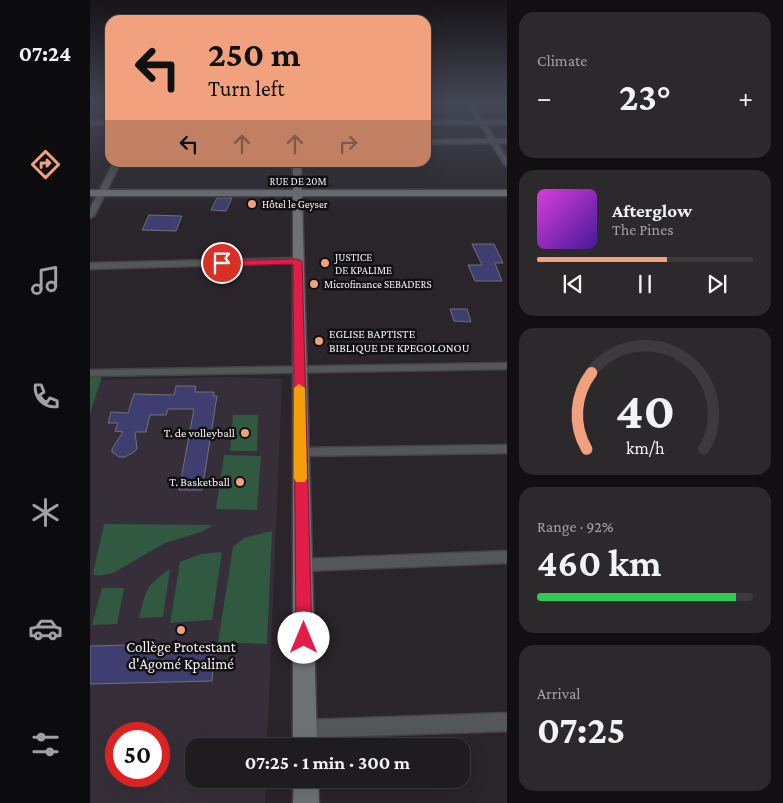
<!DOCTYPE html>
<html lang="en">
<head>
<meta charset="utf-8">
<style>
  body { margin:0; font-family:"Crimson Pro",serif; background:#2c292d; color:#f1f3f6; height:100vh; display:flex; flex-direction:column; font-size:19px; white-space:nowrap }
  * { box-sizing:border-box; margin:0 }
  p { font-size:16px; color:#a1a1a5 }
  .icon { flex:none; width:28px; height:28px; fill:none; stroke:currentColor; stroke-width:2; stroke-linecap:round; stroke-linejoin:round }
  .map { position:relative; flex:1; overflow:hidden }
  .drawer { display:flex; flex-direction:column; gap:12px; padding:12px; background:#110f12; width:276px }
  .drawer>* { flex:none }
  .hud { position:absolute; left:15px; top:15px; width:326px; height:152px; border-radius:15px; box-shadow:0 5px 20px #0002,0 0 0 1px #3c3a3e; background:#f2a17e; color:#111; overflow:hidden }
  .speed { position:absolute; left:15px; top:722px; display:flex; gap:10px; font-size:25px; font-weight:700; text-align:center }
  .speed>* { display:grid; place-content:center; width:65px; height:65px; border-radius:50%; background:#1f1c20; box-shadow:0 5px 20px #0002,0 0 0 1px #3c3a3e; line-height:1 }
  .speed .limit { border:8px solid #d22; background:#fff; color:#111 }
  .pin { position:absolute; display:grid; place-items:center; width:42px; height:42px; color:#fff; margin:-21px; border:2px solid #fff; border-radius:50%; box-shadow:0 1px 5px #0007 }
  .me { position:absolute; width:55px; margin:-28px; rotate:0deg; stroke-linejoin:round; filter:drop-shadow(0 0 4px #0008) }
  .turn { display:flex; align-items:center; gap:18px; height:105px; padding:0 20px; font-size:22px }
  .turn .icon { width:65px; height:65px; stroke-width:2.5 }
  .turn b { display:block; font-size:35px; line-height:42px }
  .lanes { display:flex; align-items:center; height:48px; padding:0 20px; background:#0003; justify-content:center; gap:25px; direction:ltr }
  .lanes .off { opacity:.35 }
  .big { font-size:38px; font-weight:700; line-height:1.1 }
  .drawer .widget { flex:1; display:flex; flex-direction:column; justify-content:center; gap:8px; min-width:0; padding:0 18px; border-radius:15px; background:#2c292d }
  .drawer .dial { align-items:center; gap:0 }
  .dial svg { height:130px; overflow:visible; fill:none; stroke:#3c3a3e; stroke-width:7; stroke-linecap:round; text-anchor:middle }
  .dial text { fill:#f1f3f6; stroke:none }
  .song { display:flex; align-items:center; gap:15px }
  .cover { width:60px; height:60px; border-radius:8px; background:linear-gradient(135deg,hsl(300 70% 55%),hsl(260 70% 35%)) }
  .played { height:5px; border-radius:2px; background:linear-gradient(90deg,#f2a17e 60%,#3c3a3e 60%) }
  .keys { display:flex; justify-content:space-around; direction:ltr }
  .heat { display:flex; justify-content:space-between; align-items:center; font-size:28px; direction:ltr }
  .charge { height:8px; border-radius:4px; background:linear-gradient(90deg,#34c759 92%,#3c3a3e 0) }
  .trip { position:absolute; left:95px; top:738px; width:285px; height:50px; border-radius:15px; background:#1f1c20; box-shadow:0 5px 20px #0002,0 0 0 1px #3c3a3e; font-weight:700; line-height:50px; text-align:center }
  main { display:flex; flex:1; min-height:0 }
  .menu { display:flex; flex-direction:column; width:90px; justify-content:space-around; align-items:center; background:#0c0b0d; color:#a1a1a5 }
  .menu .icon { width:35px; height:35px }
  .menu .active { color:#f2a17e }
  .menu b { font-size:22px; color:#f1f3f6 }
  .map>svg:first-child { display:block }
</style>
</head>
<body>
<main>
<nav class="menu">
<b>07:24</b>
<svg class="icon active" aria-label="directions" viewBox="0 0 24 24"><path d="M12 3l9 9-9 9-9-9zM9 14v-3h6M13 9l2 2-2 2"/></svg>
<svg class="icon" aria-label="music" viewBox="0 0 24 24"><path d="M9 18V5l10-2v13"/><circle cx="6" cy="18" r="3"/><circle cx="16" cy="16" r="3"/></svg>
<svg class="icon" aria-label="phone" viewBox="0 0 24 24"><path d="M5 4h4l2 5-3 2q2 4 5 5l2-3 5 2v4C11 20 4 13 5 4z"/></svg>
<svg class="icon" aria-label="climate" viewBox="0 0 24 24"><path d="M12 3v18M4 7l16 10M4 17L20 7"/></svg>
<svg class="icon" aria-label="car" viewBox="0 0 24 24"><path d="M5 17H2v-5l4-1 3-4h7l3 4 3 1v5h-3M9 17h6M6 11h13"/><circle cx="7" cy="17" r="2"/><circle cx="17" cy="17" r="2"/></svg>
<svg class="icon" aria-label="filters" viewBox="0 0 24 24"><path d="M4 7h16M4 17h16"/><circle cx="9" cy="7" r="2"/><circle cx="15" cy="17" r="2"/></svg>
</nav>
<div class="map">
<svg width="417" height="803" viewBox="0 0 417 803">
  <rect width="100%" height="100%" fill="#29252a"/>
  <path fill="#362f39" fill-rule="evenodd" d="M 138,377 L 192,379 L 177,746 L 104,746 L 104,779 L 176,779 L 175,803 L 0,803 L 0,380 ZM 26,734 L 69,734 L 69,776 L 26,776 Z"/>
  <path fill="#315840" d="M 0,376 L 12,376 L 0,414 Z
    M 143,415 L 168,415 L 167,451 L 140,451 Z
    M 134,455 L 171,456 L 167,510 L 126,509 Z
    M 14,524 L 124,525 L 111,532 L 75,543 L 23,573 L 9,576 L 3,574 Z
    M 182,531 L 177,644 L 128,642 L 143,547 L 154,538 Z
    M 132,552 L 122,620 L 80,623 L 90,562 L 111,554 Z
    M 80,569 L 73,617 L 49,618 C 56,590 55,586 80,569 Z
    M 12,588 L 34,588 L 27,624 L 2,625 Z"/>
  <path fill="#3e3e71" stroke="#707077" d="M 127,198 L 142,198 L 136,211 L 121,210 Z
    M 59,215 L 92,216 L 86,231 L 52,230 Z
    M 382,244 L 404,244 L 413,263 L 405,263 L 412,281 L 385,281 L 378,265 L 392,265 Z
    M 360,309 L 377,309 L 381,322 L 364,321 Z
    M 86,386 L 106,386 L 105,392 L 124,392 L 123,396 L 127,396 L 112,490 L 89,490 L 104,409 L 78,409 L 76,415 L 60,415 L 56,432 L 45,432 L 47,449 L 44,452 L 35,457 L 29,457 L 22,452 L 22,449 L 33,432 L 25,431 L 28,423 L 18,423 L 21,412 L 38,413 L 44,394 L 84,395 Z
    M 125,643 L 122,681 L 0,684 L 0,646 Z"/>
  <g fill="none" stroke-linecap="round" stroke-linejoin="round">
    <g stroke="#464247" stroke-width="3">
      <path id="street" d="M 376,102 L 382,102 L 393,121 L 417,120 L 417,124 L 395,124 L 405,139 L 417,139 L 417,143 L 407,143 L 417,158 L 417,166 L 414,164 L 401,143 L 336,144 L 336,140 L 399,139 L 390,124 L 336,125 L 336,121 L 387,121 Z
        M 0,121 L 20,121 L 20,125 L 0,125 Z
        M 24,162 L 31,162 L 4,216 L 0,218 L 0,209 Z
        M 207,258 L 211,261 L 210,263 L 0,269 L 0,263 Z
        M 417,363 L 417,369 L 0,376 L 0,370 Z
        M 417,445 L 417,453 L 210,456 L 206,455 L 204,452 L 206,449 L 210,448 Z
        M 417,551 L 417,563 L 213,571 L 208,569 L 206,565 L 208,561 L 213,559 Z
        M 417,713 L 417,731 L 215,738 L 209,735 L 206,729 L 209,723 L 215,720 Z"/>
    </g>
    <g stroke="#464247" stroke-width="3">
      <path id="secondary" d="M 203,162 L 211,162 L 212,190 L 417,190 L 417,196 L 212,196 L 227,746 L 203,746 L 203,196 L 0,196 L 0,190 L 203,190 Z
        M 204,779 L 228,779 L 229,803 L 203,803 Z"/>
    </g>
    <use href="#street" fill="#545758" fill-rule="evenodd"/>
    <use href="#secondary" fill="#6d7274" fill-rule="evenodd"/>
  </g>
  <linearGradient id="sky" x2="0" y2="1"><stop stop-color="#171417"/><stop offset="0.48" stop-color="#434655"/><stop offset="1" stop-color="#434655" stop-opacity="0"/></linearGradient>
  <rect width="417" height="214" fill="url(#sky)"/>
  <path fill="#e11d48" stroke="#92132f" d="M 207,259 L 212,261 L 222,638 L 219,643 L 214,646 L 208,643 L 206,638 L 203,264 L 132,266 L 128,263 L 132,261 Z"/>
  <path fill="#f59e0b" d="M 209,384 L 215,388 L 217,478 L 215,482 L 206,482 L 204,478 L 204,388 Z"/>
  <g fill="#f2a17e" stroke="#110f11" stroke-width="2">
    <circle cx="162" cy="204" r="5"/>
    <circle cx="235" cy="263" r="5"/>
    <circle cx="224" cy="284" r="5"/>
    <circle cx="229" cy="341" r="5"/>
    <circle cx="155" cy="433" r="5"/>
    <circle cx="150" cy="482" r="5"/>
    <circle cx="91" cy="630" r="5"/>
  </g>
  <g text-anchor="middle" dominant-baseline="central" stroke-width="5" stroke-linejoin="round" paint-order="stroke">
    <g font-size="11" fill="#f5f3f6" stroke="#110f11">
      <text x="208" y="181">RUE DE 20M</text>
    </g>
    <g font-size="11" fill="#f5f3f6" stroke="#110f11" text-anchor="start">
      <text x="172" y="204">Hôtel le Geyser</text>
      <text x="245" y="257">JUSTICE<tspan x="245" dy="13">DE KPALIME</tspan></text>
      <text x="234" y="284">Microfinance SEBADERS</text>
    </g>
    <g font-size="12" fill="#f5f3f6" stroke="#110f11" text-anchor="end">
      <text x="239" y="334" text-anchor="start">EGLISE BAPTISTE<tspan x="239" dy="14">BIBLIQUE DE KPEGOLONOU</tspan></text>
      <text x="145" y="433">T. de volleyball</text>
      <text x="140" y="482">T. Basketball</text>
    </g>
    <g font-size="15" fill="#f5f3f6" stroke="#110f11">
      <text x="91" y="647">Collège Protestant<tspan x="91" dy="17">d'Agomé Kpalimé</tspan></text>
    </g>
  </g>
</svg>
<div class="speed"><div class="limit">50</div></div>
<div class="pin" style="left:132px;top:263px;background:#d93025"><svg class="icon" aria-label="arrive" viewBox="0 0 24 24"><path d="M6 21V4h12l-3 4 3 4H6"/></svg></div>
<svg class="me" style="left:214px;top:638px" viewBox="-20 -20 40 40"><circle r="19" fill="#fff"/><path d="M0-13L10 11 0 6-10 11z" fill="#e11d48"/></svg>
<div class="trip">07:25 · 1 min · 300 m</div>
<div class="hud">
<div class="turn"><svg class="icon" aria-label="left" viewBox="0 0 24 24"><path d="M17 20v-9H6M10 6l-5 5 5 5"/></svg><div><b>250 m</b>Turn left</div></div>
<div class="lanes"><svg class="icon" aria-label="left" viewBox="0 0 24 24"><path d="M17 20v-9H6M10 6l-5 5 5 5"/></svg><svg class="icon off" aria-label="ahead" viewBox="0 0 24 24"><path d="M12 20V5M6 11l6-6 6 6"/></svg><svg class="icon off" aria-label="ahead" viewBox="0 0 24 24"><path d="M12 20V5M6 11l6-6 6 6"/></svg><svg class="icon off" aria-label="right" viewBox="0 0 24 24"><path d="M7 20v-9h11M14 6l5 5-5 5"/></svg></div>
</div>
</div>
<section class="drawer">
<div class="widget"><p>Climate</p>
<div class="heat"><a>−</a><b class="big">23°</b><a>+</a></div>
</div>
<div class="widget">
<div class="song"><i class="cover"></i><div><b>Afterglow</b><p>The Pines</p></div></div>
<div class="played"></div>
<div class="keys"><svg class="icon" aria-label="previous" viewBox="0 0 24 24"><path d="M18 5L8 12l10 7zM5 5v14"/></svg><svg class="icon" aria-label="pause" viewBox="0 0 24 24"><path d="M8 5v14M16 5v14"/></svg><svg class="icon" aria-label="next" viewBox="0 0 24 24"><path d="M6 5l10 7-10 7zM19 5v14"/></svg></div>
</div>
<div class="widget dial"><svg viewBox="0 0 100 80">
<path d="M14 69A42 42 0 1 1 86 69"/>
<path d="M14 69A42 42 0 0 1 17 22" stroke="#f2a17e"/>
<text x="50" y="56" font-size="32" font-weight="700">40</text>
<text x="50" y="72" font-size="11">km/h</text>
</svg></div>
<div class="widget"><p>Range · 92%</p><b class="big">460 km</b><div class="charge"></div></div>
<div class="widget"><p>Arrival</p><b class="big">07:25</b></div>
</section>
</main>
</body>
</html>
